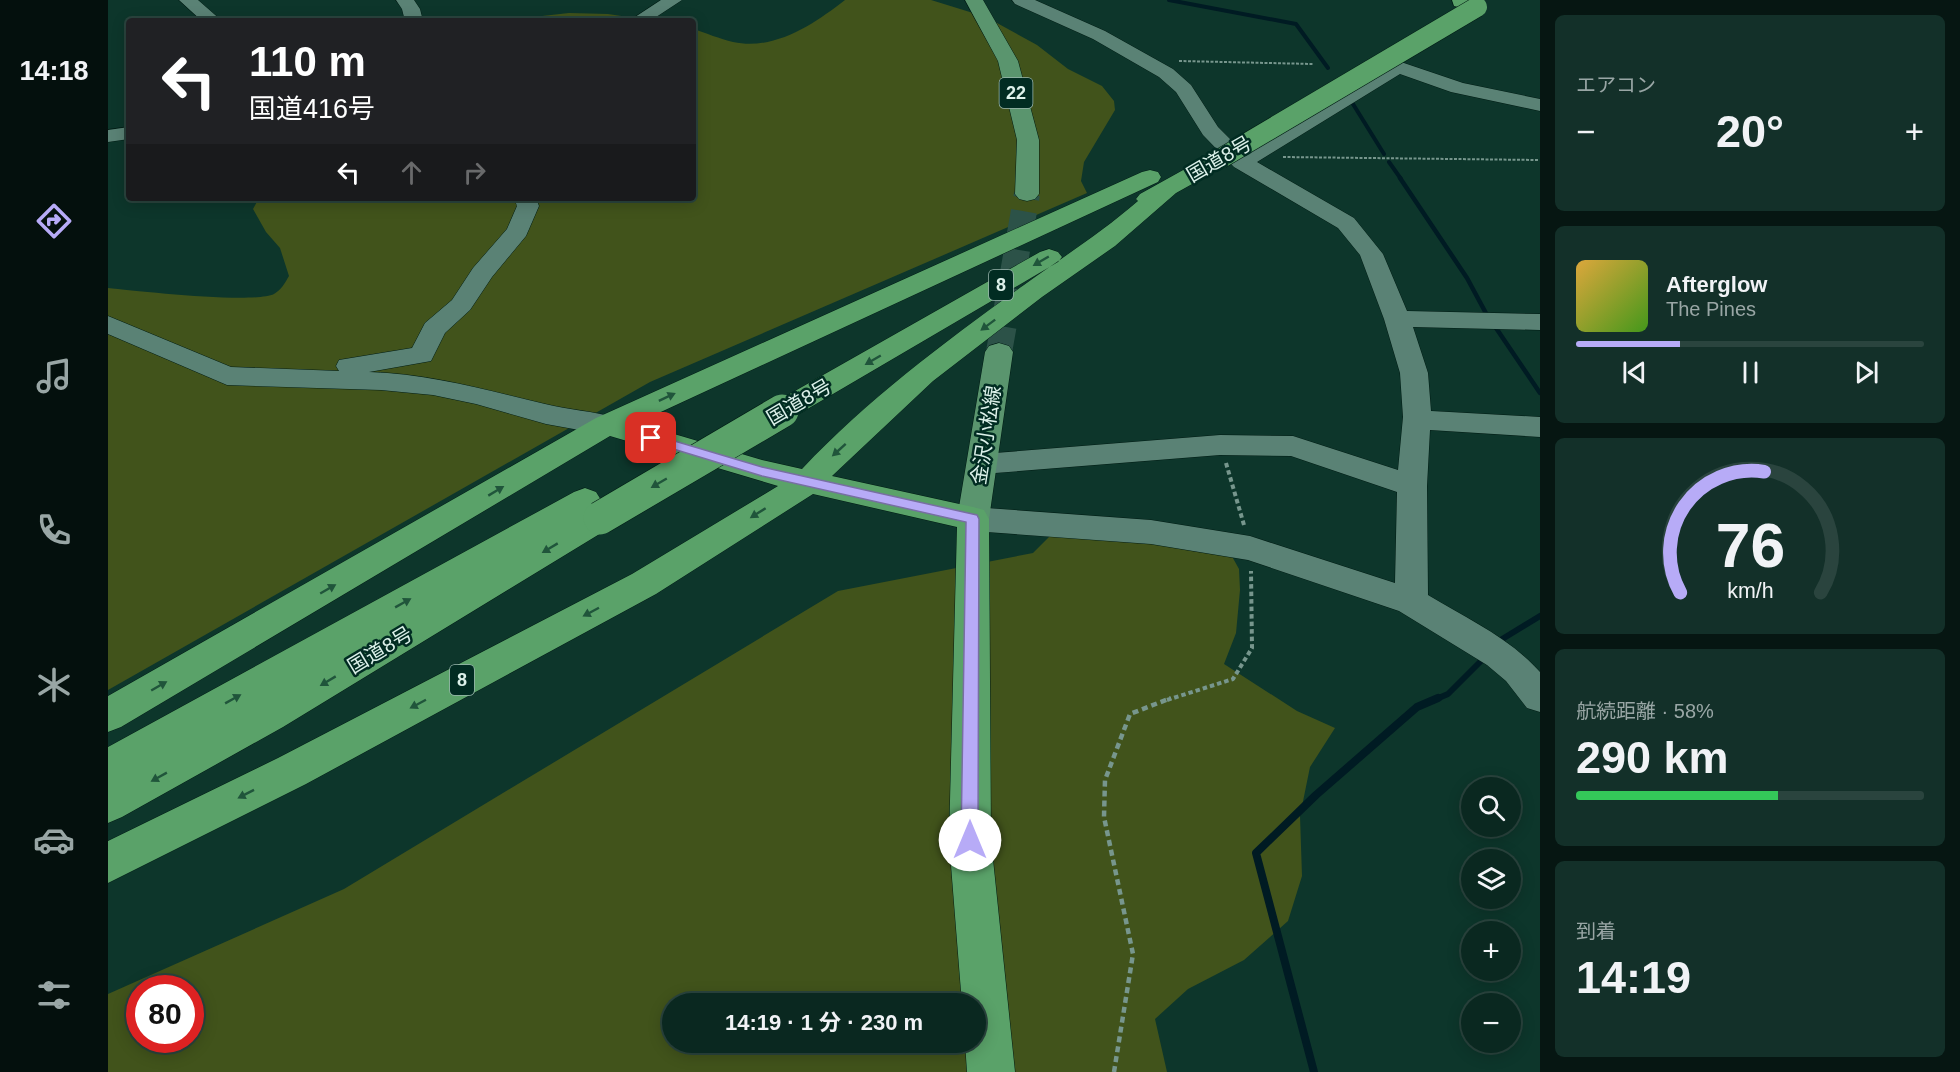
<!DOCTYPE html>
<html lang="ja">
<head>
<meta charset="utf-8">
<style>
  body { margin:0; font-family:Arial,"Noto Sans JP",sans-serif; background:#133029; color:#f1f3f6; height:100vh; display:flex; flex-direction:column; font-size:22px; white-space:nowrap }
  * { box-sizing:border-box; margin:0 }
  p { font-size:20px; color:#99a6a5 }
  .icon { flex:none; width:33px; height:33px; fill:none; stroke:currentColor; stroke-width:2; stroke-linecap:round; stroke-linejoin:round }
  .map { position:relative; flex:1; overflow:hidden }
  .drawer { display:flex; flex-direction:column; gap:15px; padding:15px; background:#061612; width:420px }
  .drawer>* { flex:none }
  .top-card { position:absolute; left:18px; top:18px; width:570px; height:183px; border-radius:6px; box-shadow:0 3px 15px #0003,0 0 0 2px #2a443e; background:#202124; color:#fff; overflow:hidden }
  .buttons { position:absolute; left:1353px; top:777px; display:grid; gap:12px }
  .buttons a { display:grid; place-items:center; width:60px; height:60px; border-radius:50%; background:#0a2820; box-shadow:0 3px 15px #0003,0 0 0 2px #2a443e; font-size:30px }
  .speed { position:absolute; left:18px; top:975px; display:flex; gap:12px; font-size:30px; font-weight:700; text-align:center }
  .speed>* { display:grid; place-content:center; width:78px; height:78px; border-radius:50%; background:#0a2820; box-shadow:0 3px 15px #0003,0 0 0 2px #2a443e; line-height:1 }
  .speed .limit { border:9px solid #d22; background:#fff; color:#111 }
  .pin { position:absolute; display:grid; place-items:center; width:51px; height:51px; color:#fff; margin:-26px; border-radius:12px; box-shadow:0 3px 9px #0006 }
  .me { position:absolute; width:66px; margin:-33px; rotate:0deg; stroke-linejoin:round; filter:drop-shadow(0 0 4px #0008) }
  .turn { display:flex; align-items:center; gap:21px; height:126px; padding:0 24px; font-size:27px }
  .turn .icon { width:78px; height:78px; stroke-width:2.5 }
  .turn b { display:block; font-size:42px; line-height:51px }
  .lanes { display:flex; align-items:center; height:57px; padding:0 24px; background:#0003; justify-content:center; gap:30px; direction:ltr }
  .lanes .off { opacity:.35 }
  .big { font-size:45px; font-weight:700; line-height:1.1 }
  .drawer .tile { flex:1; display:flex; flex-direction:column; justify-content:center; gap:9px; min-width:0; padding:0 21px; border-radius:9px; background:#133029 }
  .drawer .dial { align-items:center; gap:0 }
  .dial svg { height:156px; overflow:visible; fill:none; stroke:#2a443e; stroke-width:7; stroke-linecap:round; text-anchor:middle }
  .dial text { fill:#f1f3f6; stroke:none }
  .song { display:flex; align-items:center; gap:18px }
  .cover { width:72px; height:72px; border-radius:9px; background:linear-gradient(135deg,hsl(40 70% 55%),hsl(100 70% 35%)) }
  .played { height:6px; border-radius:3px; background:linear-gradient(90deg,#b7abf7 30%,#2a443e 30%) }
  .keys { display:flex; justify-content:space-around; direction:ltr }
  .heat { display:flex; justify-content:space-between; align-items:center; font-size:33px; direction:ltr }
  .charge { height:9px; border-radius:4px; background:linear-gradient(90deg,#34c759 58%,#2a443e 0) }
  .trip { position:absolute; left:554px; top:993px; width:324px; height:60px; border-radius:30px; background:#0a2820; box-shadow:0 3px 15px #0003,0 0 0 2px #2a443e; font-weight:700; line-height:60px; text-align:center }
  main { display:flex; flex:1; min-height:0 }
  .tabs { display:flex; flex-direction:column; width:108px; justify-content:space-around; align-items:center; background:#04100d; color:#99a6a5 }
  .tabs .icon { width:42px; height:42px }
  .tabs .current { color:#b7abf7 }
  .tabs b { font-size:27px; color:#f1f3f6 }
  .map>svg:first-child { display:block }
</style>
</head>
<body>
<main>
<nav class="tabs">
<b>14:18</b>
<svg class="icon current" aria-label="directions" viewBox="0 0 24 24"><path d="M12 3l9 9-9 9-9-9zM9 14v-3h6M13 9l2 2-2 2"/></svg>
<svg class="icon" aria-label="music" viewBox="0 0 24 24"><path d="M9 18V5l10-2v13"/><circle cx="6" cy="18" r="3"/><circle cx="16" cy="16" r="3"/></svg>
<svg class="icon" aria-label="phone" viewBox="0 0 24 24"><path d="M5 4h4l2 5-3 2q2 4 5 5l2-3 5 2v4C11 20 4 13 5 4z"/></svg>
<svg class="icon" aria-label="climate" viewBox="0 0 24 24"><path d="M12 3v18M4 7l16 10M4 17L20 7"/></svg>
<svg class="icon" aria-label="car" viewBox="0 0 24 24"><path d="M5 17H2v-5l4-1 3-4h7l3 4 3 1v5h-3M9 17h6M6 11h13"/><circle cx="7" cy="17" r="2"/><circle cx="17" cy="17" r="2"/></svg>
<svg class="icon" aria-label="filters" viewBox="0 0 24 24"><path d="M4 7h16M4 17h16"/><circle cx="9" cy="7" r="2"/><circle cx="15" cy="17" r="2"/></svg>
</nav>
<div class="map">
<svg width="1432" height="1072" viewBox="0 0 1432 1072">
  <rect width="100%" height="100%" fill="#0d362b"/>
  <path fill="#41531b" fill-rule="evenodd" d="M 737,0 L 823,0 L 878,17 L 929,45 L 960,69 L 994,86 L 1006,101 L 1007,110 L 976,162 L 973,181 L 979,193 L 542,382 L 0,690 L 0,288 C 29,291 145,304 166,294 C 173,290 177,283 181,276 L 172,248 L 158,232 L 145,209 L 151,198 L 585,198 L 585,29 C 598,33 612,39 625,42 C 667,51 706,24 737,0 Z
    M 461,13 L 500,14 L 547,21 L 418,21 L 434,16 Z
    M 950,528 L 1116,542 L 1131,569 L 1132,590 L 1128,633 L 1116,664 L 1189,711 L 1227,728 L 1202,767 L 1192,816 L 1194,876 L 1180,921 L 1136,960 L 1080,989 L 1047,1019 L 1059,1072 L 0,1072 L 0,994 L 236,889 L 730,591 L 925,553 ZM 32,988 L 82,988 L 82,1040 L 32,1040 ZM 564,1004 L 867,1004 L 867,1042 L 564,1042 Z"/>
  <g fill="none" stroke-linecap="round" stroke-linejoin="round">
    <path stroke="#001b23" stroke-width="4" d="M 1061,0 L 1188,24 L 1220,68
      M 1245,104 L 1276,154
      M 1281,162 L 1293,179"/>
    <path stroke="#001b23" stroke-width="4.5" d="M 1292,178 L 1359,278 L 1380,317
      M 1386,325 L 1432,393"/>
    <path stroke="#001b23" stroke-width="6" d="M 1391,641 L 1432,616
      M 1326,700 L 1340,694 L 1377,657"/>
    <path stroke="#001b23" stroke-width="8" d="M 1206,1072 L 1148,853 L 1208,795 L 1309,707 L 1330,698"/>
    <path stroke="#2c5248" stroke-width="26" stroke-dasharray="26 13" stroke-linecap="butt" d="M 891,352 L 919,194"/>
    <g stroke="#001c14" stroke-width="1">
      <path id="minor" d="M 71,0 L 90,0 L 114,21 L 94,21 Z
        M 288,0 L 306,0 L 312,9 L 315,21 L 297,21 L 294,9 Z
        M 553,0 L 574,0 L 542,21 L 521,21 Z
        M 904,0 L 927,0 L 997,31 L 1065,69 L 1083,85 L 1110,127 L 1135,152 L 1283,63 L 1290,61 L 1355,83 L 1432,99 L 1432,111 L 1343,92 L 1292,74 L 1149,162 L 1246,218 L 1275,254 L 1299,311 L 1432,314 L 1432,330 L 1305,327 L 1320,373 L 1323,411 L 1432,417 L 1432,437 L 1322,430 L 1319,486 L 1320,595 C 1358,618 1402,638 1432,672 L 1432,712 L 1419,708 L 1398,681 L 1379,665 L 1291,611 L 1140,560 L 1043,544 L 865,531 L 854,527 L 849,519 L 854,511 L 865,507 L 1043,520 L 1142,536 L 1287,583 L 1289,492 L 1183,456 L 1112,455 L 874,474 L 864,471 L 859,464 L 864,457 L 874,454 L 1112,435 L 1185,436 L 1290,470 L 1295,417 L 1292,373 L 1276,319 L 1252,255 L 1230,228 L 1126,167 L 1095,135 L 1068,92 L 1051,77 L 985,39 L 907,4 Z
        M 21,127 L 21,139 L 0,142 L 0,130 Z
        M 406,198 L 428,198 L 431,206 L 418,236 L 384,277 L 362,310 L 337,333 L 323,361 L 261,372 C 323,374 377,390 437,404 C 461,410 485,411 509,418 L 513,425 L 509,432 L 499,435 L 438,424 L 368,404 L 325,395 L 273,390 L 119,385 L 0,334 L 0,316 L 123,367 L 231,371 L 228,366 L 231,360 L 304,348 L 317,323 L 344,300 L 365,268 L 399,229 L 409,206 Z"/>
    </g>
    <g stroke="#001c14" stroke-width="1">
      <path id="major" d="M 857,0 L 875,0 L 910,61 L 931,140 L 931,194 L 927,199 L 919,201 L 911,199 L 907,194 L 909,140 L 890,61 Z
        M 891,343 L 901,346 L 905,352 L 881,519 L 876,528 L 865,531 L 854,528 L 849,519 L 877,352 L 881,346 Z"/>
    </g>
    <g stroke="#001c14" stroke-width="1">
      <path id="highway" d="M 1344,0 L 1364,0 C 1359,7 1354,8 1346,6 Z
        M 1112,152 L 1120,154 L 1123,159 L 1120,164 L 1068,193 L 1007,246 L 934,297 L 825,381 L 724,476 L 865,507 L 876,510 L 881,519 L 883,840 L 907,1072 L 859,1072 L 857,1042 L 867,1042 L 867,1004 L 854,1004 L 841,840 L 849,527 L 705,494 L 548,594 L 198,784 L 0,883 L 0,841 L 170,758 L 524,574 L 670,486 L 502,436 L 13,727 L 0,732 L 0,696 L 488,418 L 1034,172 L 1042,170 L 1050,172 L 1053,177 L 1050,182 L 529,423 L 654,460 L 694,469 C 760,399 838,341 916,285 C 955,257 993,233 1030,201 L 1028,199 L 1032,194 L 1104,154 Z
        M 941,249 L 950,252 L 954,257 L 950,262 L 684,418 L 674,421 L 664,418 L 659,411 L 664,404 L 932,252 Z
        M 477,488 L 488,492 L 493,500 L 489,507 L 503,509 L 508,518 L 503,527 L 175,727 L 14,817 L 0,823 L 0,747 L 466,492 Z"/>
    </g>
    <path stroke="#77968d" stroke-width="2" stroke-dasharray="3 1.5" stroke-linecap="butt" d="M 1071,61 L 1205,64
      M 1175,157 L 1430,160"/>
    <path stroke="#77968d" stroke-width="4" stroke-dasharray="4.5 3" stroke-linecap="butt" d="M 1118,463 L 1136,525
      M 1059,700 L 1125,679 L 1144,648 L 1143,571"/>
    <path stroke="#77968d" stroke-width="4.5" stroke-dasharray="6 4" stroke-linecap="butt" d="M 1006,1072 L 1025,954 L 996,817 L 997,780 L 1022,714 L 1063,698"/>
    <use href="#minor" fill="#5a8275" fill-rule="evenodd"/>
    <use href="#major" fill="#5a956e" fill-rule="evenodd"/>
    <use href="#highway" fill="#5aa269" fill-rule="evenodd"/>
    <g stroke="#001c14" stroke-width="21" stroke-linecap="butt">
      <path id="highway-bridge-far1" d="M 1112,159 L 1369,7"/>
    </g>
    <g stroke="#001c14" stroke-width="34" stroke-linecap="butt">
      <path id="highway-bridge" d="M 492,518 L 674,411"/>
    </g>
    <use href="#highway-bridge-far1" stroke="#5aa269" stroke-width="20"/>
    <use href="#highway-bridge" stroke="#5aa269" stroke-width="33"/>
  </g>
  <defs><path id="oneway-solid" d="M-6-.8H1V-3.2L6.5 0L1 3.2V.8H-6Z" transform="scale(1.5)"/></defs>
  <g fill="#20553b">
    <use href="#oneway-solid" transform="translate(933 261) rotate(150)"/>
    <use href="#oneway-solid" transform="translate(880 325) rotate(143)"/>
    <use href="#oneway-solid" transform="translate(765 360) rotate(150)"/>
    <use href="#oneway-solid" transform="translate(559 397) rotate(-25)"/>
    <use href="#oneway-solid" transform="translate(731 450) rotate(138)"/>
    <use href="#oneway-solid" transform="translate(551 483) rotate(150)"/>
    <use href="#oneway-solid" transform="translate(388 491) rotate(-31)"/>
    <use href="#oneway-solid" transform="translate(650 513) rotate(148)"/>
    <use href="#oneway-solid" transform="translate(442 548) rotate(149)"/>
    <use href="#oneway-solid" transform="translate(220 589) rotate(-30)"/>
    <use href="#oneway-solid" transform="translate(295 603) rotate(-29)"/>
    <use href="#oneway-solid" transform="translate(483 612) rotate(152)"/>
    <use href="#oneway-solid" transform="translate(220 681) rotate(149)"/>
    <use href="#oneway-solid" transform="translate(51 686) rotate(-30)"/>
    <use href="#oneway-solid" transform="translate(125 699) rotate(-29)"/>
    <use href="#oneway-solid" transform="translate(310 704) rotate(152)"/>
    <use href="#oneway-solid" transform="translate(51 777) rotate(151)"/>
    <use href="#oneway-solid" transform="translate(138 794) rotate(153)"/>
  </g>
  <path fill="#b7abf7" stroke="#776fa1" stroke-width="1.5" d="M 543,434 L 654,467 L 869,515 L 871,519 L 870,840 L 868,846 L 862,848 L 856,846 L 853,840 L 858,522 L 654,476 L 539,441 L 537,438 L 539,435 Z"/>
  <g text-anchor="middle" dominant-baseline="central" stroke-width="5" stroke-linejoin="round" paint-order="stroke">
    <g fill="#012c22" stroke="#9ab6ae" stroke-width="1.5">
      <rect x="891.5" y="78" width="33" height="30" rx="4.5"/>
      <rect x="881" y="270" width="24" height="30" rx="4.5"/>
      <rect x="342" y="665" width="24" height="30" rx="4.5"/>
    </g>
    <g font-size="18" font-weight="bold" fill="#dcf1ea">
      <text x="908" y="93">22</text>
      <text x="893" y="285">8</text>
      <text x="354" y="680">8</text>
    </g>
    <g font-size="20" fill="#dcf1ea" stroke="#012c22">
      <text transform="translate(1111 159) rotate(-30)">国道8号</text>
      <text transform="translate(691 402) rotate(-30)">国道8号</text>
      <text transform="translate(878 435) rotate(-81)">金沢小松線</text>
      <text transform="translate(272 650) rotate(-31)">国道8号</text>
    </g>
  </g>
</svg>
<div class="buttons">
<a><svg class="icon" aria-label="search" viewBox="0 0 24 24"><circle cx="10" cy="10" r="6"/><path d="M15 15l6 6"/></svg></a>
<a><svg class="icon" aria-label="layers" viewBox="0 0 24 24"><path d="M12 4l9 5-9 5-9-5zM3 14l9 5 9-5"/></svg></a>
<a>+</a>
<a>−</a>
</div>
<div class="speed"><div class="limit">80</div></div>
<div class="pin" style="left:543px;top:438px;background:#d93025"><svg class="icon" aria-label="arrive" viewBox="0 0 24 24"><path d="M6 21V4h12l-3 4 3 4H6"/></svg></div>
<svg class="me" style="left:862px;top:840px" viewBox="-20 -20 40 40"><circle r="19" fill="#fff"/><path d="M0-13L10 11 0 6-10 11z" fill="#b7abf7"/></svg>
<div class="trip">14:19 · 1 分 · 230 m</div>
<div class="top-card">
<div class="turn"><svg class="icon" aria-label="left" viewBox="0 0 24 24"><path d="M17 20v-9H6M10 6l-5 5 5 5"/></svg><div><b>110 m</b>国道416号</div></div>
<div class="lanes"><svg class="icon" aria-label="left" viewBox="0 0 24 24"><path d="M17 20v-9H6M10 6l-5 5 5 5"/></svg><svg class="icon off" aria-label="ahead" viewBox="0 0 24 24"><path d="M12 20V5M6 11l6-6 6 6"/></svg><svg class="icon off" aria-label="right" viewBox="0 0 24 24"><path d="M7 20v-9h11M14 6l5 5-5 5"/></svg></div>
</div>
</div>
<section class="drawer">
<div class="tile"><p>エアコン</p>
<div class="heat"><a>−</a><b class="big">20°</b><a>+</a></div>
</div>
<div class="tile">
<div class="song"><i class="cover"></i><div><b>Afterglow</b><p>The Pines</p></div></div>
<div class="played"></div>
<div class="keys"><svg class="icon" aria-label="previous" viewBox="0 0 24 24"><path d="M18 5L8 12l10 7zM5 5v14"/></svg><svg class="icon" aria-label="pause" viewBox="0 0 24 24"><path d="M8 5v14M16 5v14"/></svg><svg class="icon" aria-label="next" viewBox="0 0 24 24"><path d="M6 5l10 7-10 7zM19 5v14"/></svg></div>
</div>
<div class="tile dial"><svg viewBox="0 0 100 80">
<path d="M14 69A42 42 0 1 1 86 69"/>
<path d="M14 69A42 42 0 0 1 57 7" stroke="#b7abf7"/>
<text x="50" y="56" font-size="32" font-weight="700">76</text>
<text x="50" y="72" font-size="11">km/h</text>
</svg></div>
<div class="tile"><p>航続距離 · 58%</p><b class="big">290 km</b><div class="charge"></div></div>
<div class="tile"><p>到着</p><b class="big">14:19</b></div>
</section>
</main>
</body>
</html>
